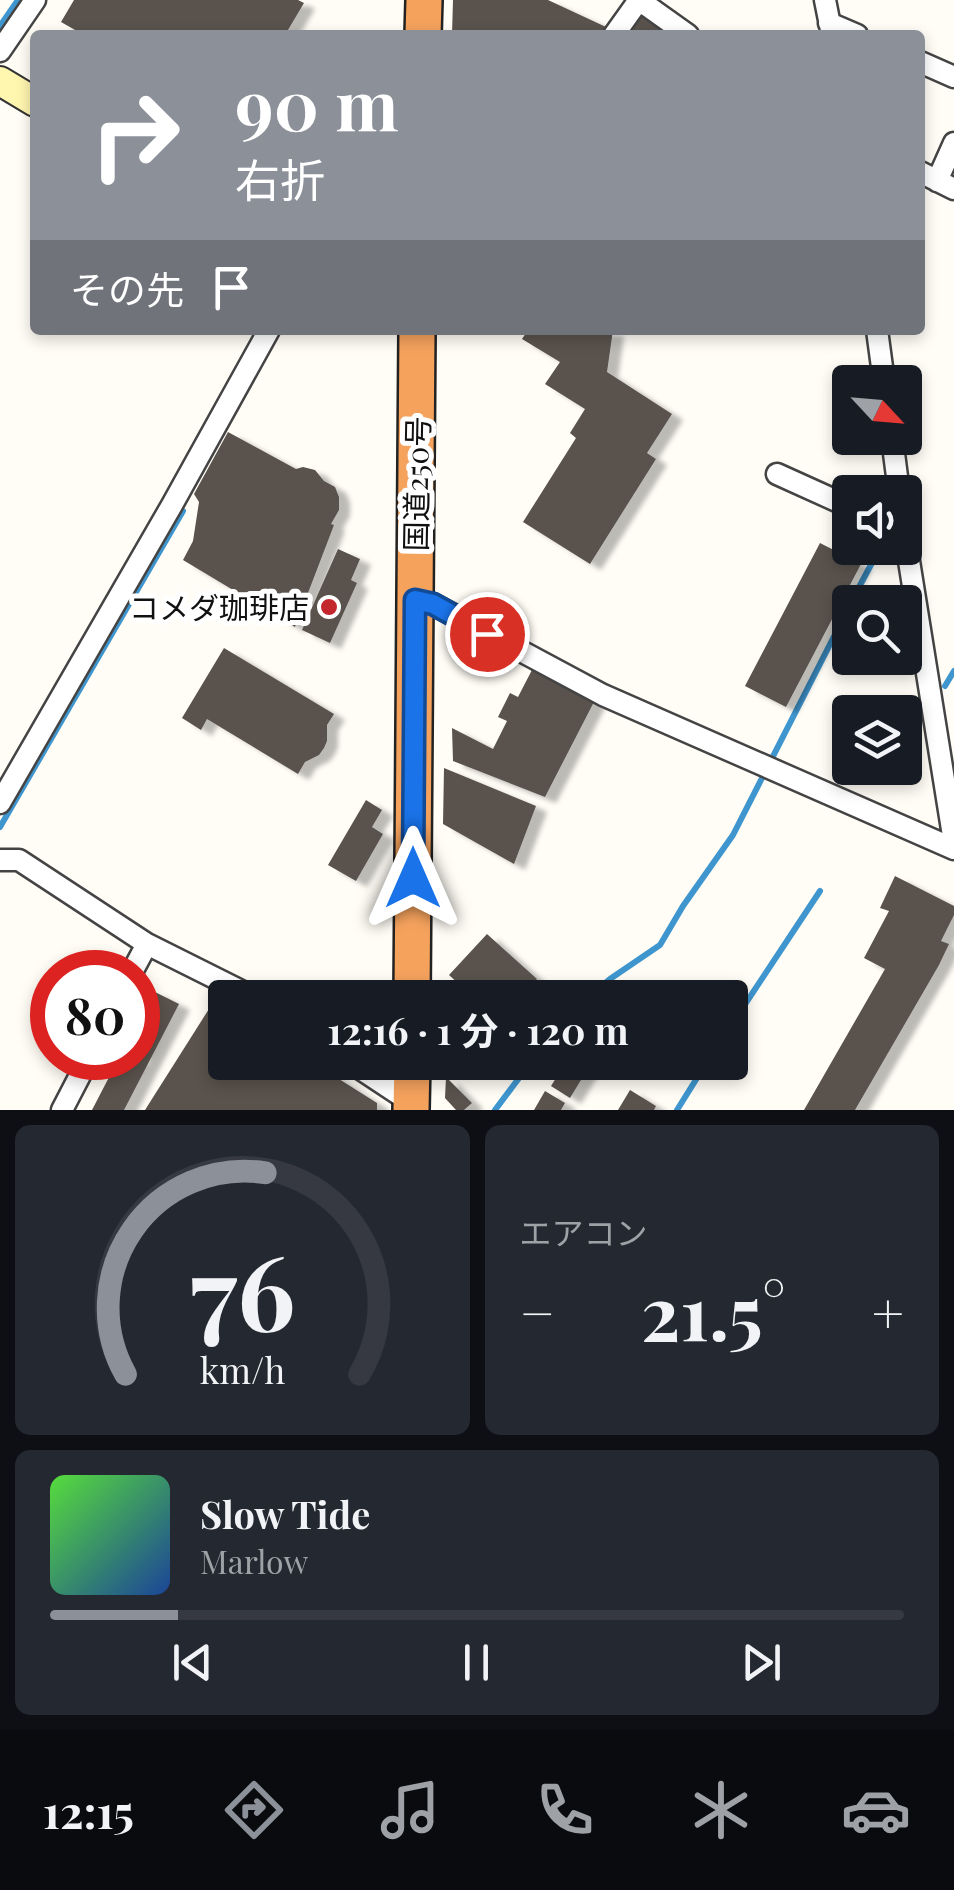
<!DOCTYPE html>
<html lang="ja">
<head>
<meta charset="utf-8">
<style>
  body { margin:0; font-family:"Playfair Display","Noto Sans JP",serif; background:#242831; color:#f1f3f6; height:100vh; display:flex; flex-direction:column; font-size:38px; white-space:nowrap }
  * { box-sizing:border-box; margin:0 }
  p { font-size:32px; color:#9ea1a6 }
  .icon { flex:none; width:55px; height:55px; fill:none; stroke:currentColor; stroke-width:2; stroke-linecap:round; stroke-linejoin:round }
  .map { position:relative; height:1110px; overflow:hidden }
  .panel { display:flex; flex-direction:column; gap:15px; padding:15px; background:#0d0f14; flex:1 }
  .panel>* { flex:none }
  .hud { position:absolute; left:30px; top:30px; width:895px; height:305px; border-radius:10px; box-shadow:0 5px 15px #0003; background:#8c9099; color:#fff; overflow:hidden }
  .needle { width:65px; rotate:116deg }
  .tools { position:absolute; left:832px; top:365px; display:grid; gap:20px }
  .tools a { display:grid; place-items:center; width:90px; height:90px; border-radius:10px; background:#171b24; box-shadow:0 5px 15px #0003; font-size:50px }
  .speed { position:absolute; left:30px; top:950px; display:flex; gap:20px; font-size:50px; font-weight:700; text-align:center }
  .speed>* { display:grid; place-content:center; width:130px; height:130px; border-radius:50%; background:#171b24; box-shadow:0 5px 15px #0003; line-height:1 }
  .speed .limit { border:15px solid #d22; background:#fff; color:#111 }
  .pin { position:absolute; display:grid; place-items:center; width:85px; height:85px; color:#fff; margin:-42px; border:5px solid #fff; border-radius:50%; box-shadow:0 2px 10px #0007 }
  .me { position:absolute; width:110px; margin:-55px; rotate:0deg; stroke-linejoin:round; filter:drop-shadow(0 0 8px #0008) }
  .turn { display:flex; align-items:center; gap:35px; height:210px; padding:0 40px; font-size:45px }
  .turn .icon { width:130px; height:130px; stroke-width:2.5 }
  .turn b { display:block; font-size:70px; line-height:85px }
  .then { display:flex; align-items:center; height:95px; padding:0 40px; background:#0003; gap:20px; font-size:38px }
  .big { font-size:75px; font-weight:700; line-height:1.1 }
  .panel .tile { flex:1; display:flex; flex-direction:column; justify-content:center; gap:15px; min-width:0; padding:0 35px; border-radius:15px; background:#242831 }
  .panel .dial { align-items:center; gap:0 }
  .dial svg { height:260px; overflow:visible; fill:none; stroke:#363941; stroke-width:7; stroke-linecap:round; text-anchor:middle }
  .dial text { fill:#f1f3f6; stroke:none }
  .song { display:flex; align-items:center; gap:30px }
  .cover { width:120px; height:120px; border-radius:15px; background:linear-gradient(135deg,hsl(110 70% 55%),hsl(220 70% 35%)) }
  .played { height:10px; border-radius:5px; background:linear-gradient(90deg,#8c9099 15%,#363941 15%) }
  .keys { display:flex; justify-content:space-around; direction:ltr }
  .heat { display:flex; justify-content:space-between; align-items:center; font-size:55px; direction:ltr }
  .panel .tiles { flex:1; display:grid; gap:15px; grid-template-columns:1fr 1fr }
  .tile:last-child { grid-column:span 2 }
  .trip { position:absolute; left:208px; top:980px; width:540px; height:100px; border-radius:10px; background:#171b24; box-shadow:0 5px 15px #0003; font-weight:700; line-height:100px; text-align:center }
  .dock { display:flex; height:160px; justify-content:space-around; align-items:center; background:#090b0e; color:#9ea1a6 }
  .dock .icon { width:70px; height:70px }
  .dock .active { color:#8c9099 }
  .dock b { font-size:45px; color:#f1f3f6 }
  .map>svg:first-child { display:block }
</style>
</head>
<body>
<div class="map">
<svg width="954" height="1110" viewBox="0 0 954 1110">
  <defs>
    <filter id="shadow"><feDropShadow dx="11" dy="6" stdDeviation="2.5" flood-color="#0004"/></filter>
  </defs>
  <rect width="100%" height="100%" fill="#fffdf5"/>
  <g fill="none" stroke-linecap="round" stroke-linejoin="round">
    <path stroke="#3f96cf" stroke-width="6" d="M 0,26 L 18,0
      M 851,602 L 880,548
      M 945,686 L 954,671
      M 0,827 L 183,511
      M 587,998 L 610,979 L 660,945 L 683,906 L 733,835 L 850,605
      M 730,1027 L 820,891
      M 495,1110 L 531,1062
      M 677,1110 L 707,1062"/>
  </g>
  <path fill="#5a524d" filter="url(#shadow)" d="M 74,0 L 298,0 L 304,3 L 285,35 L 84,35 L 61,22 Z
    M 453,0 L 548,0 L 606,27 L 601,35 L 452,35 Z
    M 642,11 L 675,35 L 625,35 Z
    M 528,330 L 613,330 L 607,372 L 672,414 L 647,453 L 656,459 L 590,564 L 523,522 L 576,438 L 570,433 L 585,409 L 545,384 L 560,362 L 522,339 Z
    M 228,432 L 296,469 L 303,467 L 315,470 L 324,481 L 335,487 L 339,497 L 339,510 L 331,524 L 334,525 L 295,627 L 183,560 L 193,541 L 199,502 L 194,494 Z
    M 820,543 L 861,564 L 786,707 L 745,686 Z
    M 338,549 L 360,559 L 351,580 L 357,583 L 330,643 L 302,630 Z
    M 224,648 L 334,714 L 327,725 L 327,741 L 324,748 L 319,755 L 305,762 L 298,774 L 207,719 L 201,730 L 182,718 Z
    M 533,668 L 595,700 L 545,797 L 453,761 L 452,728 L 493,749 L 507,721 L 498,717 L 510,693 L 518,697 Z
    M 444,768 L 536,806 L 514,864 L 443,824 Z
    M 366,800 L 382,810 L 372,827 L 383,834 L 356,881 L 328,865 Z
    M 895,876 L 954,906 L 954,915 L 941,941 L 949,944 L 939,965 L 855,1110 L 804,1110 L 885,969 L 864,958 L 889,911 L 880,908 Z
    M 487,934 L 537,979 L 520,998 L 474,998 L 449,975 Z
    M 336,989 L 354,998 L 332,998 Z
    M 153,991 L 179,1004 L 124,1110 L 92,1110 L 119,1058 L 138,1058 L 138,1021 Z
    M 214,1001 L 225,1007 L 225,1062 L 312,1062 L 377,1103 L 377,1110 L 145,1110 Z
    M 566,1062 L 592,1062 L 570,1098 L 551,1086 Z
    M 446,1077 L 472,1103 L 464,1110 L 456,1110 L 445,1098 Z
    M 630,1090 L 656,1106 L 654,1110 L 618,1110 Z
    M 545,1091 L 565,1103 L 561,1110 L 534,1110 Z"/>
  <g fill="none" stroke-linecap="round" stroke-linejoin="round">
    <g stroke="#444" stroke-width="25">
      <path id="street" d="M 825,0 L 832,35
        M 829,23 L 857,35
        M 614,35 L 639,0 L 688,35
        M 0,51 L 35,0
        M 920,62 L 954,77
        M 920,172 L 954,189
        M 937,181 L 954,143
        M 877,330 L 884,382
        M 892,438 L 899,492
        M 777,474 L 850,507
        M 905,536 L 954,842
        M 415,600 L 433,604 L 603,695 L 954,849
        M 0,803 L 172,505 L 269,330
        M 0,860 L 19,860 L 147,944 L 255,998
        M 132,972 L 147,944
        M 350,1062 L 415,1105
        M 62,1110 L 89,1058"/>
    </g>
    <g stroke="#333" stroke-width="32">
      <path id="secondary" d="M 0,81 L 35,102"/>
    </g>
    <g stroke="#222" stroke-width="40">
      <path id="highway" d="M 423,35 L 424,0
        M 412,998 L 417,330
        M 411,1110 L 412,1062"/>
    </g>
    <use href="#street" stroke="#fff" stroke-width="20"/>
    <use href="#secondary" stroke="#fff6b0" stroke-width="28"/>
    <use href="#highway" stroke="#f5a25d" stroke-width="35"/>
  </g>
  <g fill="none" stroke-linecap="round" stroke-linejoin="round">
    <g stroke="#114b97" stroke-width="25">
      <path id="route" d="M 413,878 L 415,600 L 433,604 L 487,634"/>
    </g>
    <use href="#route" stroke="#1a73e8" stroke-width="18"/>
  </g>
  <circle fill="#c4262e" stroke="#fff" stroke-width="4" cx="329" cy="607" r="10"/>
  <g text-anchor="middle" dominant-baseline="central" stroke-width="10" stroke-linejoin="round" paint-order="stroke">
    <g font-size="30" fill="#111" stroke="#fff">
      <text transform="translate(416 484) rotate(-89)">国道250号</text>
    </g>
    <g font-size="30" fill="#111" stroke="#fff" text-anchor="end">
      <text x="309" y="607">コメダ珈琲店</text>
    </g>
  </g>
</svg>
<div class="tools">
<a><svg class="needle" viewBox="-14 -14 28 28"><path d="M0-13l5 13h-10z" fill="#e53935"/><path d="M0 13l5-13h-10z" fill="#9ea1a6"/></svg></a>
<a><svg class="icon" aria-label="sound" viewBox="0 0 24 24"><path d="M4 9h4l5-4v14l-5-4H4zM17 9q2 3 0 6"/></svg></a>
<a><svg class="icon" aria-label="search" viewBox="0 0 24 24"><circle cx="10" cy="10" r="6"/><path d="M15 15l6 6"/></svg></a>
<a><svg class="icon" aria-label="layers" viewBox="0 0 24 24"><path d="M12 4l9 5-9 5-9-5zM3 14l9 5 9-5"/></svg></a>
</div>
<div class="speed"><div class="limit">80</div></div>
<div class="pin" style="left:487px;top:634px;background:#d93025"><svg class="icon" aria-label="arrive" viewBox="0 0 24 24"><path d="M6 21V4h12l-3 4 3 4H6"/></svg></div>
<svg class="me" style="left:413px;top:878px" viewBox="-20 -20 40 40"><path d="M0-17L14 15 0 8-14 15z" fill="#1a73e8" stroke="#fff" stroke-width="4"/></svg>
<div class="trip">12:16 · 1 分 · 120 m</div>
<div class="hud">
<div class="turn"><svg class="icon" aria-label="right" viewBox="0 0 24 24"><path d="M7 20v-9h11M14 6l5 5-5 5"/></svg><div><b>90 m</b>右折</div></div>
<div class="then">その先<svg class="icon" aria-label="arrive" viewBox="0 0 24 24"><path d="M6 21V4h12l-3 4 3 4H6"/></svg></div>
</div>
</div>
<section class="panel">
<div class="tiles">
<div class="tile dial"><svg viewBox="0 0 100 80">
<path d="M14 69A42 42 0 1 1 86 69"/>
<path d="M14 69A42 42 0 0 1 57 7" stroke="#8c9099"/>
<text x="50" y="56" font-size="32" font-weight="700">76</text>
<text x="50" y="72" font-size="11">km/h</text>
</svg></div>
<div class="tile"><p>エアコン</p>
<div class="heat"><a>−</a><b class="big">21.5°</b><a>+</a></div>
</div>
<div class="tile">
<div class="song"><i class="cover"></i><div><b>Slow Tide</b><p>Marlow</p></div></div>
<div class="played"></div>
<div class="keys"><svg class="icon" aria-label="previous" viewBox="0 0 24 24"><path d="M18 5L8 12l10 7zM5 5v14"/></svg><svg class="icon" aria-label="pause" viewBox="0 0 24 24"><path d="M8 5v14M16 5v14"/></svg><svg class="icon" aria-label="next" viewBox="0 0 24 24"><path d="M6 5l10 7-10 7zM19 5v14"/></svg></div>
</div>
</div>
</section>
<nav class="dock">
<b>12:15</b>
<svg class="icon active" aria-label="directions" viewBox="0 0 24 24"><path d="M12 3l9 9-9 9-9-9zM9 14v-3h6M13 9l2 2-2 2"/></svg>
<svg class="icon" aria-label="music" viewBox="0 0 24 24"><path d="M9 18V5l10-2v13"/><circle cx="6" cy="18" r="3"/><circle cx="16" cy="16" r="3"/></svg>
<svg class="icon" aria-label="phone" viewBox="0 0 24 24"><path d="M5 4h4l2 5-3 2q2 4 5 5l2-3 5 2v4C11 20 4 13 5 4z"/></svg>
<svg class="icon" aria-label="climate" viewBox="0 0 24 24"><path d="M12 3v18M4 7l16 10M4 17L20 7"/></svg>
<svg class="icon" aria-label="car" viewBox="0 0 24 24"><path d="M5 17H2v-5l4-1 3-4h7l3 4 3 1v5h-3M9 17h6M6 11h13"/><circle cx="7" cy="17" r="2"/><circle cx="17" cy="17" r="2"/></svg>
</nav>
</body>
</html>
